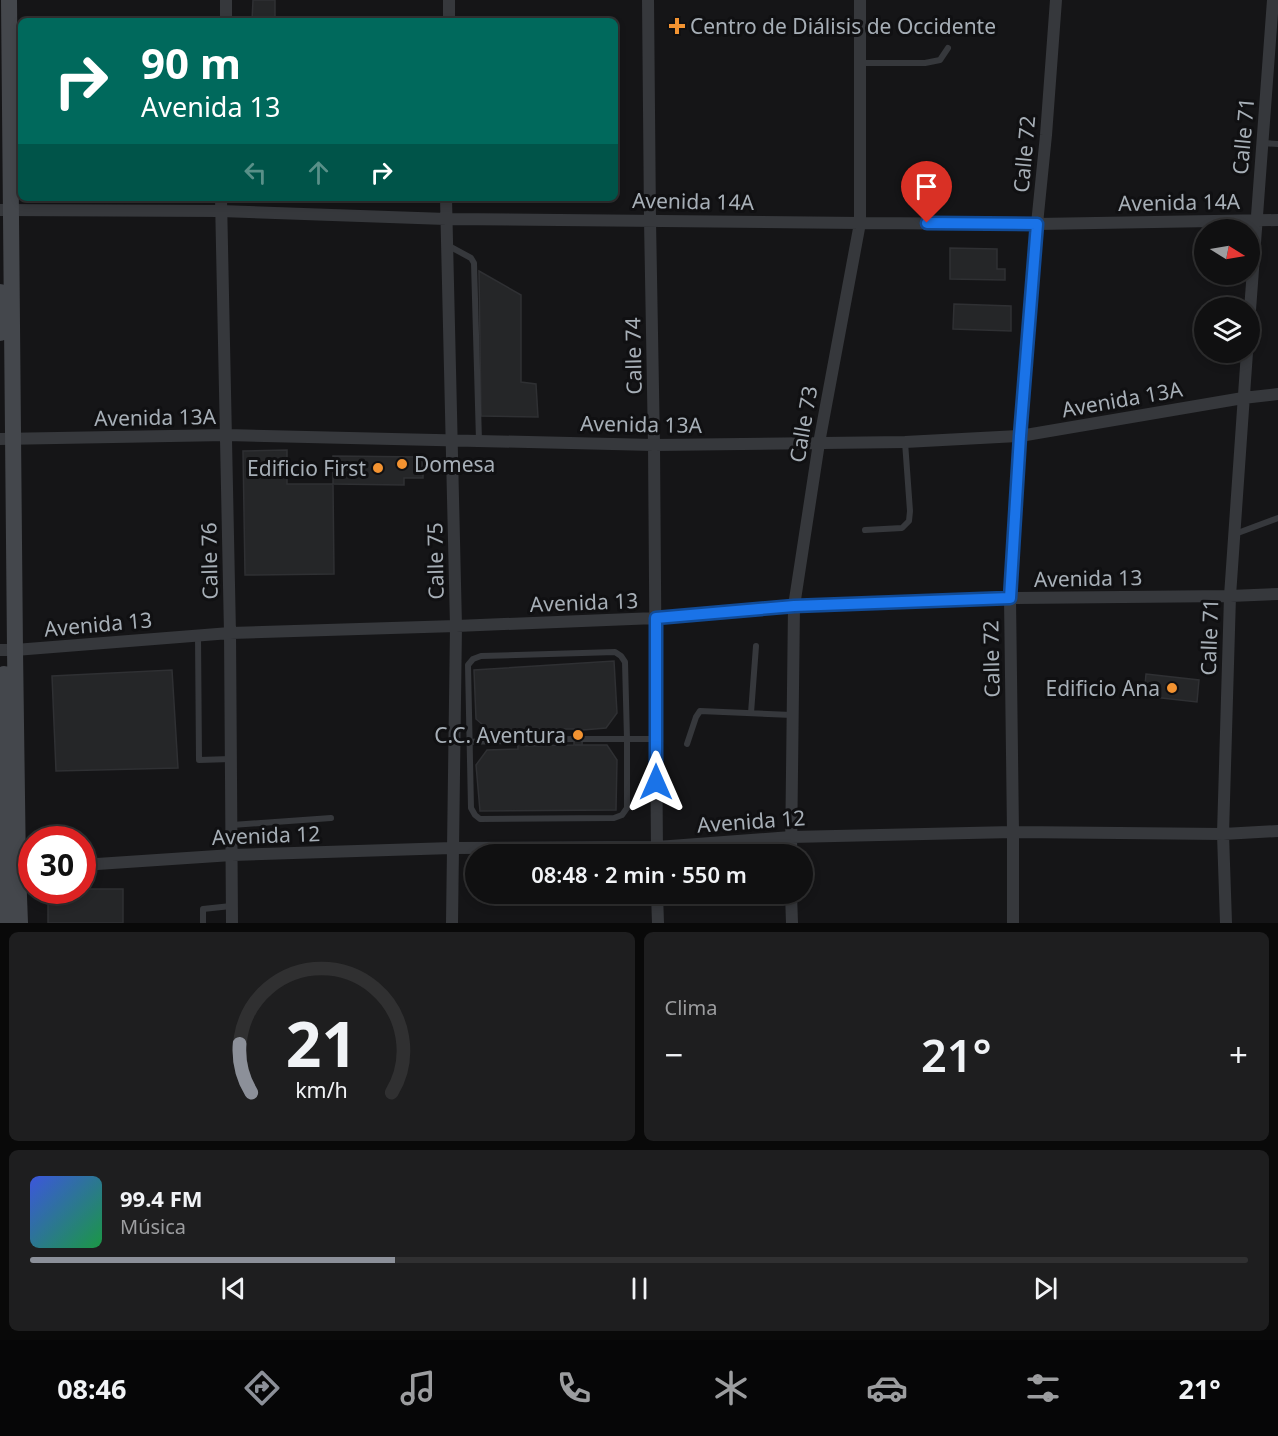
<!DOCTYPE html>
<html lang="es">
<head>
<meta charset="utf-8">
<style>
  body { margin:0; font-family:"Noto Sans",sans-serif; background:#1e1e1f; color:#f1f3f6; height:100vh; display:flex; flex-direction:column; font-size:22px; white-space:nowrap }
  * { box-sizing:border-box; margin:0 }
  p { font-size:20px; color:#9c9d9f }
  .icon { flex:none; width:33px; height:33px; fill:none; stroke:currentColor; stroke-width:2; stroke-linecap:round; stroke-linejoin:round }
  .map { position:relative; height:923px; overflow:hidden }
  .drawer { display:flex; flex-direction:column; gap:9px; padding:9px; background:#090909; flex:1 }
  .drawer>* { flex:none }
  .hud { position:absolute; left:18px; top:18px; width:600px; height:183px; border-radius:9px; box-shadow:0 3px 9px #0003,0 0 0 2px #303031; background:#00695c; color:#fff; overflow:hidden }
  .needle { width:39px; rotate:101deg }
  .controls { position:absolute; left:1194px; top:219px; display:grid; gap:12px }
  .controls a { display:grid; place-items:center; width:66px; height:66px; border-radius:50%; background:#101011; box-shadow:0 3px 9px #0003,0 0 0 2px #303031; font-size:30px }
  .speed { position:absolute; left:18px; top:826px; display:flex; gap:12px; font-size:30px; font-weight:700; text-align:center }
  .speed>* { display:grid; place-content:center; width:78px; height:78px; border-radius:50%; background:#101011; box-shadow:0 3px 9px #0003,0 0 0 2px #303031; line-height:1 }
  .speed .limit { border:9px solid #d22; background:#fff; color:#111 }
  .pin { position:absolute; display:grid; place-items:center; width:51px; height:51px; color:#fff; margin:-62px -26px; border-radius:50% 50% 50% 0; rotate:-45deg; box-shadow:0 0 6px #0007 }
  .pin .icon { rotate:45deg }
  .me { position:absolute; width:66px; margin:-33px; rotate:0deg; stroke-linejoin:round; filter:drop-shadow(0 0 4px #0008) }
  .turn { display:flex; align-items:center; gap:21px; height:126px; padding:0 24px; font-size:27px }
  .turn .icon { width:78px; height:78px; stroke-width:2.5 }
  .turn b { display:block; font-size:42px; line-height:51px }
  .lanes { display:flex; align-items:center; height:57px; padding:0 24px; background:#0003; justify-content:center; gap:30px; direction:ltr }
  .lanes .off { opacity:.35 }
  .big { font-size:45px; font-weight:600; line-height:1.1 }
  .drawer .tile { flex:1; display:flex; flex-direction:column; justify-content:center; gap:9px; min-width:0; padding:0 21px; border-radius:9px; background:#1e1e1f }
  .drawer .dial { align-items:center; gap:0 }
  .dial svg { height:156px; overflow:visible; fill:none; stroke:#303031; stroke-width:7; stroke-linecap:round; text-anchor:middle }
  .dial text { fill:#f1f3f6; stroke:none }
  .song { display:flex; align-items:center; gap:18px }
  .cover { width:72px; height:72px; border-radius:9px; background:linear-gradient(135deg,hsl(230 70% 55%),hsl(140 70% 35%)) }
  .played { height:6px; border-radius:3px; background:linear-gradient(90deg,#8c9099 30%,#303031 30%) }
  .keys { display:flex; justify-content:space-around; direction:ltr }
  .heat { display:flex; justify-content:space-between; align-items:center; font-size:33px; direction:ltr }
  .drawer .tiles { flex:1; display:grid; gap:9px; grid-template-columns:1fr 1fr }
  .tile:last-child { grid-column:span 2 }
  .trip { position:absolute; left:465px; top:844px; width:348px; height:60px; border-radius:30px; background:#101011; box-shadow:0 3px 9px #0003,0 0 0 2px #303031; font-weight:600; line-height:60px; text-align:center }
  .tabs { display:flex; height:96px; justify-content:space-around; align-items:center; background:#060607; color:#9c9d9f }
  .tabs .icon { width:42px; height:42px }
  .tabs .selected { color:#8c9099 }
  .tabs b { font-size:27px; color:#f1f3f6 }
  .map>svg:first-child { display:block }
</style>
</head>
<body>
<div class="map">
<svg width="1278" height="923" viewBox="0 0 1278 923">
  <rect width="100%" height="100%" fill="#151517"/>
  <path fill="#252628" stroke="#2f3033" stroke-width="1.5" fill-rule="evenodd" d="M 253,0 L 275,0 L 275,21 L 252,21 Z
    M 950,248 L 997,249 L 997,269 L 1005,269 L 1005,280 L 950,279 Z
    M 479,271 L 521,295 L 521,382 L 536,384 L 538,417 L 481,416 Z
    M 954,304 L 1011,306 L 1011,331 L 953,329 Z
    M 287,450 L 287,484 L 333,484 L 334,574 L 245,575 L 243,451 Z
    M 333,456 L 423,457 L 423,478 L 404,478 L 404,485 L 333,484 Z
    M 614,661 L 617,713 L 606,728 L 583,730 L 582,745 L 575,745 L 607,745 L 617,760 L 616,810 L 480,811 L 476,765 L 487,750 L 518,749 L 517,729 L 490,731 L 476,719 L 474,670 ZM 526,729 L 574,729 L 574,745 L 525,746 Z
    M 172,670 L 178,768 L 56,771 L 52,676 Z
    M 1146,674 L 1199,680 L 1197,702 L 1144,696 Z
    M 82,889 L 123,889 L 123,923 L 48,923 L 48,891 L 82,891 Z"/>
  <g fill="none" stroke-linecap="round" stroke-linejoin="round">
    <path stroke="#36383c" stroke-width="6" d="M 860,63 L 925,63 L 940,60 L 948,48
      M 1262,143 L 1278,144
      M 447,245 L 471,258 L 474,263 L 479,441
      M 865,530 L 902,528 L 909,521 L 910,511 L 905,442
      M 1235,534 L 1278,518
      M 198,636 L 199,760 L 231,759
      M 615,652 L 621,656 L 625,662 L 627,739 L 627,808 L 622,815 L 614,818 L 480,819 L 475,815 L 471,808 L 468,665 L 473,659 L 481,656 Z
      M 751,713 L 756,646
      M 582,739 L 656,739
      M 525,740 L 573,739
      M 455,742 L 517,741
      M 687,744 L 696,717 L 700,711 L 792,715
      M 232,825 L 331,818
      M 203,923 L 203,909 L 231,906"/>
    <path stroke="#36383c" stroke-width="12" d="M 648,0 L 650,220 L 654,445 L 657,854
      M 226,21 L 226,0
      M 449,21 L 449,0
      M 221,198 L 230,633 L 232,923
      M 446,198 L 456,626 L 452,923
      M 0,210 L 221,211 L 446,219 L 860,223 L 1037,224 L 1278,220
      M 1250,310 L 1273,0
      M 0,439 L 227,435 L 654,445 L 905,442 L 1020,436 L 1243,398 L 1278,394
      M 0,650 L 15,650 L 230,633 L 456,626 L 656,618 L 794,606 L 1010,598 L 1230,596 L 1278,594
      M 791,855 L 794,606 L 819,443 L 860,223 L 860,0
      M 82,865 L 232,855 L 452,848 L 657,847 L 791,837 L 1013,832 L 1223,834 L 1278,831
      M 657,894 L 658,923
      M 791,894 L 792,923
      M 1013,923 L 1013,832 L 1010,598 L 1020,436 L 1037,224 L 1046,135 L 1056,0
      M 1226,923 L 1223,834 L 1230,596 L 1247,352"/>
    <path stroke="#44474c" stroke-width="16" d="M 9,0 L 15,650 L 18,870 L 20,923
      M 0,292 L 0,333
      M 4,674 L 6,923"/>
  </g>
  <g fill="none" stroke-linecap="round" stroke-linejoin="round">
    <g stroke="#114b97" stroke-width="15">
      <path id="route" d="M 656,782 L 656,618 L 794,606 L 1010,598 L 1020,436 L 1037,224 L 927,223"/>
    </g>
    <use href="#route" stroke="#1a73e8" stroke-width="10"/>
  </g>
  <g fill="#f39331" stroke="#101012" stroke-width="2">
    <path d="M674 17h6v6h6v6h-6v6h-6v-6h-6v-6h6z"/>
    <circle cx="402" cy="464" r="6"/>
    <circle cx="378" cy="468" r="6"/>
    <circle cx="1172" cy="688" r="6"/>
    <circle cx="578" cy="735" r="6"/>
  </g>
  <g text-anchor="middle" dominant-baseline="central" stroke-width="6" stroke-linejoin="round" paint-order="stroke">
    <g font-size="21" fill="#a7afb7" stroke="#101012" text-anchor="end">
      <text x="690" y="26" text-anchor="start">Centro de Diálisis de Occidente</text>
      <text x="414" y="464" text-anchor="start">Domesa</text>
      <text x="366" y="468">Edificio First</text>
      <text x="1160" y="688">Edificio Ana</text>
      <text x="566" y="735">C.C. Aventura</text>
    </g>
    <g font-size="21" fill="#a7afb7" stroke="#101012">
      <text transform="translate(1243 136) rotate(-85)">Calle 71</text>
      <text transform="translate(1024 154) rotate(-85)">Calle 72</text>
      <text transform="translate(693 201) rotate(1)">Avenida 14A</text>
      <text transform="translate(1179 202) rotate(-1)">Avenida 14A</text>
      <text transform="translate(633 356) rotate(-91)">Calle 74</text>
      <text transform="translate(1122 399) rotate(-10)">Avenida 13A</text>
      <text transform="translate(155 417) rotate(-1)">Avenida 13A</text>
      <text transform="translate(641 424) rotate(1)">Avenida 13A</text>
      <text transform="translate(803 424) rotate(-80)">Calle 73</text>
      <text transform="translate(209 561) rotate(-91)">Calle 76</text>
      <text transform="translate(435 561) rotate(-91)">Calle 75</text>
      <text transform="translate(1088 578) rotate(-1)">Avenida 13</text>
      <text transform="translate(584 602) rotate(-2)">Avenida 13</text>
      <text transform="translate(98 624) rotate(-5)">Avenida 13</text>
      <text transform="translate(1209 637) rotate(-88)">Calle 71</text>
      <text transform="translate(991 659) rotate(-91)">Calle 72</text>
      <text transform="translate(751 821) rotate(-4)">Avenida 12</text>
      <text transform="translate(266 835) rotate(-2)">Avenida 12</text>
    </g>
  </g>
</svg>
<div class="controls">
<a><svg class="needle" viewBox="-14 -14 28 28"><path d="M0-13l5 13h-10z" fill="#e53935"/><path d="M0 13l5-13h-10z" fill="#9c9d9f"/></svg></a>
<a><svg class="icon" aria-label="layers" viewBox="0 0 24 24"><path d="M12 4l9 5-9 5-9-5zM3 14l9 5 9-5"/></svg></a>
</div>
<div class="speed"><div class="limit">30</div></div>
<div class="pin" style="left:927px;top:223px;background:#d93025"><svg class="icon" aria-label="arrive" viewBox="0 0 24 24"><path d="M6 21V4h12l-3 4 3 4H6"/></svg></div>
<svg class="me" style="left:656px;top:782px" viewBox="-20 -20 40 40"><path d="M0-17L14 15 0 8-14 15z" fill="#1a73e8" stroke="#fff" stroke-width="4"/></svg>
<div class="trip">08:48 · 2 min · 550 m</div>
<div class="hud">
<div class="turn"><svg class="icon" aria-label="right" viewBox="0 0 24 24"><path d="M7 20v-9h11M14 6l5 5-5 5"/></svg><div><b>90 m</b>Avenida 13</div></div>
<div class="lanes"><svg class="icon off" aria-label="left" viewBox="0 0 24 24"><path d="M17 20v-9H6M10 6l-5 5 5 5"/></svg><svg class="icon off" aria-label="ahead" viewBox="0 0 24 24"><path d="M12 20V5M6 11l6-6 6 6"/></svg><svg class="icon" aria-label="right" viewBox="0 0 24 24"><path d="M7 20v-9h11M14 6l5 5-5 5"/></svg></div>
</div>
</div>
<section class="drawer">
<div class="tiles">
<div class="tile dial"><svg viewBox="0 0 100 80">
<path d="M14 69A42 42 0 1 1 86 69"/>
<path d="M14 69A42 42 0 0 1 8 44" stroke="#8c9099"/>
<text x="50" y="56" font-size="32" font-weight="700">21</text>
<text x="50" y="72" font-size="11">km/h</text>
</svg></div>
<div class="tile"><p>Clima</p>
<div class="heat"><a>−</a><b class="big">21°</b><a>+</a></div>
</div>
<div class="tile">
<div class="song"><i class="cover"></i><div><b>99.4 FM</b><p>Música</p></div></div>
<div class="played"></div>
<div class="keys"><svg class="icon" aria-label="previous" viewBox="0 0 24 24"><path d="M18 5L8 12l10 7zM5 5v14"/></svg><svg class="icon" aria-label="pause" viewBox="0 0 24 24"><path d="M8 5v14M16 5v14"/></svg><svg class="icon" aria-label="next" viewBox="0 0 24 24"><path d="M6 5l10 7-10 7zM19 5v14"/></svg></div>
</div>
</div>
</section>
<nav class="tabs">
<b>08:46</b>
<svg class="icon selected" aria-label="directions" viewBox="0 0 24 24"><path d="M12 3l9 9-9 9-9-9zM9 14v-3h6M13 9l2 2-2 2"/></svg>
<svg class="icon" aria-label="music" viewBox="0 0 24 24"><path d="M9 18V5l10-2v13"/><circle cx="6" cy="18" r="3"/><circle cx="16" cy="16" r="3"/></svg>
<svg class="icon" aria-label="phone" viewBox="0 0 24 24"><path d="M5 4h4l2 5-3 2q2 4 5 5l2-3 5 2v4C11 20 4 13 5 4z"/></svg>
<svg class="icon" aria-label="climate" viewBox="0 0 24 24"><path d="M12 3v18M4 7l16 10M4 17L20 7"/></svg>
<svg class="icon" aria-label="car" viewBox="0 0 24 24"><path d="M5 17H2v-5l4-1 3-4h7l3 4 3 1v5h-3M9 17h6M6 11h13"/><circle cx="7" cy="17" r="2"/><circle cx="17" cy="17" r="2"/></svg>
<svg class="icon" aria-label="filters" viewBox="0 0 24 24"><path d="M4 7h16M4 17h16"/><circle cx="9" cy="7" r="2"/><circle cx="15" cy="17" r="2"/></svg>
<b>21°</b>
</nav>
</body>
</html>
